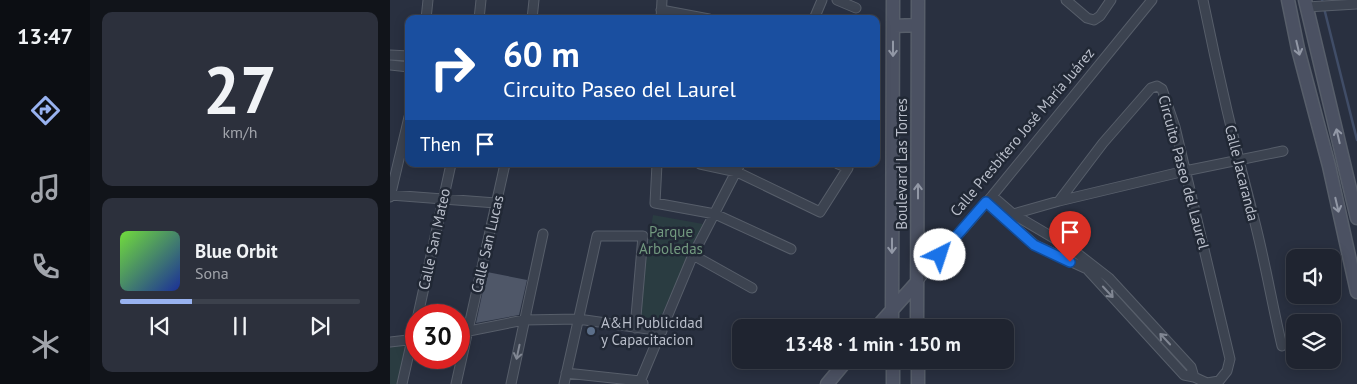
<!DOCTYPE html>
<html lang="en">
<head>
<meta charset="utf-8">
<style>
  body { margin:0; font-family:"PT Sans",sans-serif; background:#2c303c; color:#f1f3f6; height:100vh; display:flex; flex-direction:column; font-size:19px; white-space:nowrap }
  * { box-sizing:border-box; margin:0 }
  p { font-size:16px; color:#a1a4ab }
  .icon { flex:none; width:28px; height:28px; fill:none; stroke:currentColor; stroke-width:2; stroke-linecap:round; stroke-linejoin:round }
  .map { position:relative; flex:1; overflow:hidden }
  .details { display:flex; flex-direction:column; gap:12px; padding:12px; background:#11141a; width:300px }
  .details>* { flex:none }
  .top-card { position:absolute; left:15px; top:15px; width:475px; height:152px; border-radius:10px; box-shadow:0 2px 12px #0003,0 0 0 1px #3c414c; background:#1a4fa0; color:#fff; overflow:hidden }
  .tools { position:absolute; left:896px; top:249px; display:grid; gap:10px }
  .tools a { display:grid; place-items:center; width:55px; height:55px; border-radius:10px; background:#1f2430; box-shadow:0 2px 12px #0003,0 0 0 1px #3c414c; font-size:25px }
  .speed { position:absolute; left:15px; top:304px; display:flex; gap:10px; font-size:25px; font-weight:700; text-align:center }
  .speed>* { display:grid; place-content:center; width:65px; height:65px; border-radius:50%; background:#1f2430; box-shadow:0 2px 12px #0003,0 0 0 1px #3c414c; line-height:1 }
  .speed .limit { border:8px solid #d22; background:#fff; color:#111 }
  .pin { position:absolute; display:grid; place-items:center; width:42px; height:42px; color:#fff; margin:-51px -21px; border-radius:50% 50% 50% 0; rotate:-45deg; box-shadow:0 0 5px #0007 }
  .pin .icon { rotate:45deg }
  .me { position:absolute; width:55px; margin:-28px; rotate:41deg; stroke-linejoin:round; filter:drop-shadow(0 0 4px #0008) }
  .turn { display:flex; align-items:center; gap:18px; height:105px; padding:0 15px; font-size:22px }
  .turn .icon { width:65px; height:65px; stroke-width:2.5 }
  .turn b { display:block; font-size:35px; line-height:42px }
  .then { display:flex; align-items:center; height:48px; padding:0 15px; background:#0003; gap:10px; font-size:19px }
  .details .card { flex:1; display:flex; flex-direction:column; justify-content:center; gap:8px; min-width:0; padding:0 18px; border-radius:10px; background:#2c303c }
  .details .dial { align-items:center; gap:0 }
  .dial b { font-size:65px; line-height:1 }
  .song { display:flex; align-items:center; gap:15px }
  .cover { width:60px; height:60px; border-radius:8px; background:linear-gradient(135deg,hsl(100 70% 55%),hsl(230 70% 35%)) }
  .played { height:5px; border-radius:2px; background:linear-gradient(90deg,#98b2f0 30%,#3c414c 30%) }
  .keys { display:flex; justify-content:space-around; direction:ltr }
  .trip { position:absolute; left:342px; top:319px; width:282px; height:50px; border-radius:10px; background:#1f2430; box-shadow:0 2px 12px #0003,0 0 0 1px #3c414c; font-weight:600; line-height:50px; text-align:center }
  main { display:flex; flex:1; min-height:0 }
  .tab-bar { display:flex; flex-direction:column; width:90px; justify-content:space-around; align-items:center; background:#0c0e13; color:#a1a4ab }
  .tab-bar .icon { width:35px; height:35px }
  .tab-bar .on { color:#98b2f0 }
  .tab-bar b { font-size:22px; color:#f1f3f6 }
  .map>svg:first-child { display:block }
</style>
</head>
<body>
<main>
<nav class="tab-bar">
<b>13:47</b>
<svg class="icon on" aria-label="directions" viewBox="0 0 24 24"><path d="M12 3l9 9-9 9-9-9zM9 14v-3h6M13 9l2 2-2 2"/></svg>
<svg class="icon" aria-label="music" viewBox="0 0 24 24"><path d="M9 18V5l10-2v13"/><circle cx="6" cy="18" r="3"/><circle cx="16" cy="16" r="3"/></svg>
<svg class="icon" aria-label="phone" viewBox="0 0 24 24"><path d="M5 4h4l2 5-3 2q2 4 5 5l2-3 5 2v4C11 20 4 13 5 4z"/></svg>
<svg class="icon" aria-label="climate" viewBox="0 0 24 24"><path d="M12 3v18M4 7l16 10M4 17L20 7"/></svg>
</nav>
<section class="details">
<div class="card dial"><b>27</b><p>km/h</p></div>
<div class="card">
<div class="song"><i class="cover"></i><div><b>Blue Orbit</b><p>Sona</p></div></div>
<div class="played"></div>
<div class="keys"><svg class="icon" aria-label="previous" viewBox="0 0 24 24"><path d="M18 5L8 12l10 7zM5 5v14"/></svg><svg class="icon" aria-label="pause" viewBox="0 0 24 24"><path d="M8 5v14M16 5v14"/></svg><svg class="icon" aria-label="next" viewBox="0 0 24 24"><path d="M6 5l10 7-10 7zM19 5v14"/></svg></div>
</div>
</section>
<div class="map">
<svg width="967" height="384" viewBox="0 0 967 384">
  <rect width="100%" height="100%" fill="#293040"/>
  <path fill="#2a3c41" d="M 263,215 L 313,224 L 267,325 L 253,323 L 248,309 Z
    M 17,345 L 9,384 L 0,384 L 0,346 Z"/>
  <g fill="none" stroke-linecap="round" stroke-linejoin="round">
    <path stroke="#404d67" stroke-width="2.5" d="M 932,0 L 967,140"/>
  </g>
  <path fill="#4f5768" d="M 97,272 L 137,280 L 129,315 L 86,323 Z"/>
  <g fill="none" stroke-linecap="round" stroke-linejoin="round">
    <g stroke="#575e6a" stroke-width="11">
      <path id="street" d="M 447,0 L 466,8
        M 676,0 L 697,18 L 704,20 L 710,16 L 721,0
        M 813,0 C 828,74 845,147 864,219 C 875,261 882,304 892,346
        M 917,7 L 967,4
        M 271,10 L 319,19
        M 36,19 L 38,0
        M 89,19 L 91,0
        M 142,19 L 144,0
        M 271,19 L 272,0
        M 424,19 L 432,0
        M 0,55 L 19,56
        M 0,65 L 19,67
        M 267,164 L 265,203 L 325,214 L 401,249
        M 310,164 L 347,172 L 430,212 L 458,168 L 448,164
        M 0,195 L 106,203
        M 602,196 L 623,214 L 679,247 L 719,278 L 801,367 L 804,377
        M 0,197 L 19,117
        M 596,202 L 645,245 L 697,269 L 794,375 L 804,377 L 817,383 L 829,381 L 837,371 L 840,359 L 785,127 L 772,89 L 767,86 L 761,88 L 713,143 L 669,201
        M 613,217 L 669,201 L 795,171 L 893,151
        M 303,255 L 362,288
        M 527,282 L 602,196 L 762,0
        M 28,315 L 61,164
        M 69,333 L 134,320 L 188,319 L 272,331
        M 0,342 L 26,339
        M 176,373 L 250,381 L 253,383
        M 12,384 L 26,322
        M 66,384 L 115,164
        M 121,384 L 153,234
        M 174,384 L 207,236 L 253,236 L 245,328
        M 249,384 L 303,255 L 350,164"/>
    </g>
    <g stroke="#575e6a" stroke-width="15">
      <path id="secondary" d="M 898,0 L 908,49 L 939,166 L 967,292
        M 915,0 L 967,218
        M 503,26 L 528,25
        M 486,328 L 527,282
        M 502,328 L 503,0
        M 527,328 L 528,0
        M 503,360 L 503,384
        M 528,360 L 528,384
        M 437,384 L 457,360"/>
    </g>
    <use href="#street" stroke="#3c4350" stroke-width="9"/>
    <use href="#secondary" stroke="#4b5162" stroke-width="12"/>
  </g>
  <defs><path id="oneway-shaft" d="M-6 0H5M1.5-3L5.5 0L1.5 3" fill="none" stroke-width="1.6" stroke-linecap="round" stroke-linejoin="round" transform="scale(1.25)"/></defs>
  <g stroke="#9298a6">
    <use href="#oneway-shaft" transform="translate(908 48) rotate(77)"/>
    <use href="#oneway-shaft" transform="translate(503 49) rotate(90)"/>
    <use href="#oneway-shaft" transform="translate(948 136) rotate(-103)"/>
    <use href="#oneway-shaft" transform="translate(528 191) rotate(-90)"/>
    <use href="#oneway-shaft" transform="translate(947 205) rotate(77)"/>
    <use href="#oneway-shaft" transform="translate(502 246) rotate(90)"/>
  </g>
  <g stroke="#818793">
    <use href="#oneway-shaft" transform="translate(718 292) rotate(47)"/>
    <use href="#oneway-shaft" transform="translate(775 339) rotate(-133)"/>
    <use href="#oneway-shaft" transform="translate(128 352) rotate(102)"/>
  </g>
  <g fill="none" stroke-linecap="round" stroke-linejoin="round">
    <g stroke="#114b97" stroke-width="12">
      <path id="route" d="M 550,255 L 596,202 L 644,245 L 680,262"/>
    </g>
    <use href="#route" stroke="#1a73e8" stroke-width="9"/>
  </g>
  <circle fill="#5c6f8a" stroke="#212835" stroke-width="2" cx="201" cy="331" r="5"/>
  <g text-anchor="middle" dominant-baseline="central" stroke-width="5" stroke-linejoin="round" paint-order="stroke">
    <g font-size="15" fill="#b9beca" stroke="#212835">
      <text transform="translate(632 132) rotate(-50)">Calle Presbítero José María Juárez</text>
      <text transform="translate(511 164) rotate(-90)">Boulevard Las Torres</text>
      <text transform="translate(794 172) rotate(75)">Circuito Paseo del Laurel</text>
      <text transform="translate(852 173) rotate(76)">Calle Jacaranda</text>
      <text transform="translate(44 239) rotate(-78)">Calle San Mateo</text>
      <text transform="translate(97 244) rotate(-77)">Calle San Lucas</text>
    </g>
    <g font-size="15" fill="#72997f" stroke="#212835">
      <text x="281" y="231">Parque<tspan x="281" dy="17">Arboledas</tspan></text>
    </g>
    <g font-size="15" fill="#b9beca" stroke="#212835" text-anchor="start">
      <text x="211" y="322">A&amp;H Publicidad<tspan x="211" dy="17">y Capacitacion</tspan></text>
    </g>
  </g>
</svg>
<div class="tools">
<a><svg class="icon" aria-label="sound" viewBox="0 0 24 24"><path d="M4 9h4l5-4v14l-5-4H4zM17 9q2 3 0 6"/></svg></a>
<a><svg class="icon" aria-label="layers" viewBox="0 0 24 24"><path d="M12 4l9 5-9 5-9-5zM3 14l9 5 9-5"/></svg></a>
</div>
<div class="speed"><div class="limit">30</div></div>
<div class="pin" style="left:680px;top:262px;background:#d93025"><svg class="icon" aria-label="arrive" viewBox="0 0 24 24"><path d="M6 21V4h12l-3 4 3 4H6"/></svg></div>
<svg class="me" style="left:550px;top:255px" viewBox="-20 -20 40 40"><circle r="19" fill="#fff"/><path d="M0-13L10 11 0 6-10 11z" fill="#1a73e8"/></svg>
<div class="trip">13:48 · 1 min · 150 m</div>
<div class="top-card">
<div class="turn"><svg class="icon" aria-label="right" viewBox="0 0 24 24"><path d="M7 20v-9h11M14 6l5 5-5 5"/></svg><div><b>60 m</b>Circuito Paseo del Laurel</div></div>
<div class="then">Then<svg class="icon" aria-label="arrive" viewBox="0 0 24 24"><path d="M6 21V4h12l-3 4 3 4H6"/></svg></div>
</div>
</div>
</main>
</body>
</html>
